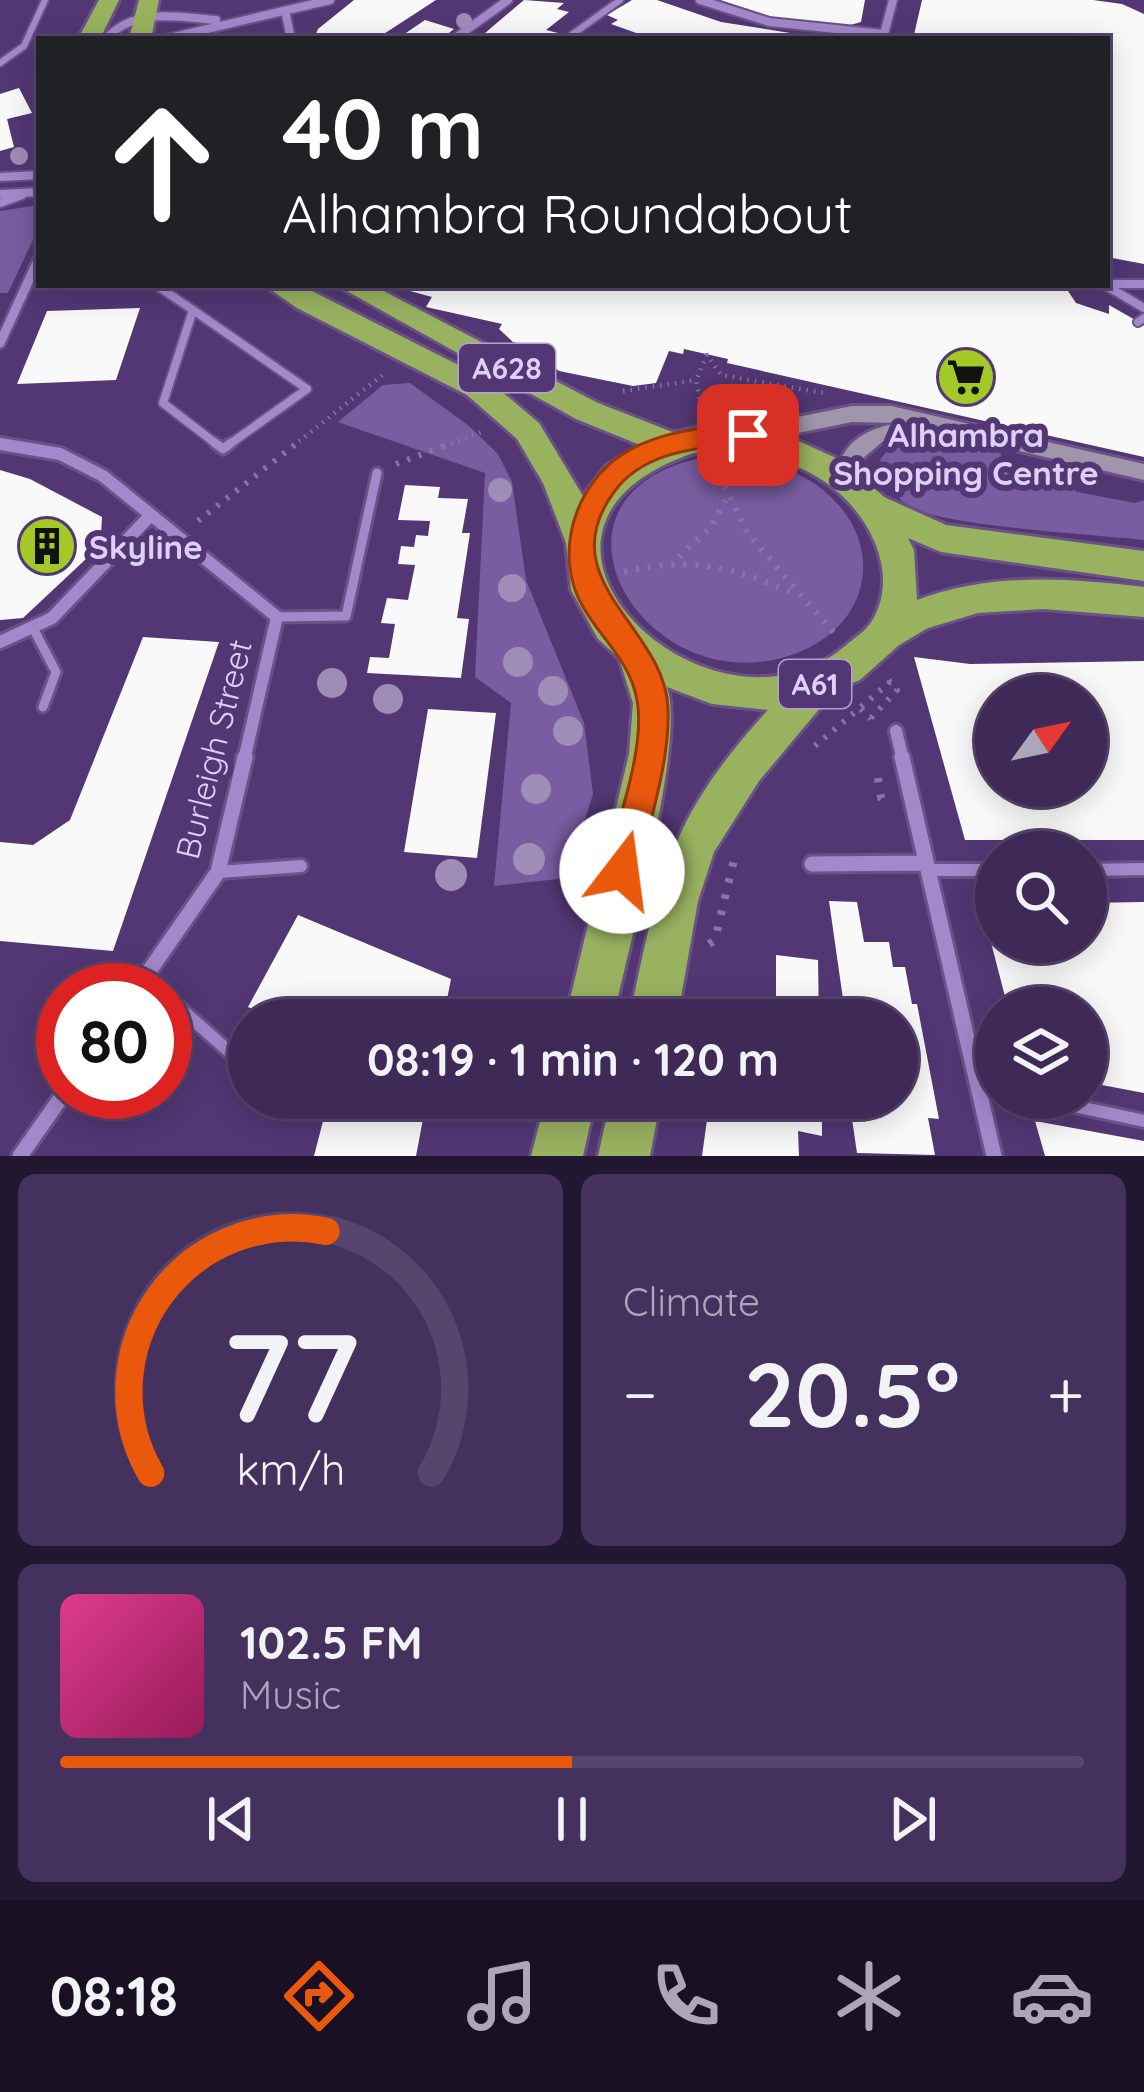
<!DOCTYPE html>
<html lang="en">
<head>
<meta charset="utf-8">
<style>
  body { margin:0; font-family:Quicksand,sans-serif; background:#45315d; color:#f1f3f6; height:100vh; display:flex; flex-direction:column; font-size:45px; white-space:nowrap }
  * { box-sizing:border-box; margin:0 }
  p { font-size:39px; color:#ada6ba }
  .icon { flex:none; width:66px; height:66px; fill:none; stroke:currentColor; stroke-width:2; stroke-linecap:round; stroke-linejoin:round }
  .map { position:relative; height:1156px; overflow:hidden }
  .details { display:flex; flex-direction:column; gap:18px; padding:18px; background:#221730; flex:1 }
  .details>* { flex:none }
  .hud { position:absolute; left:36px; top:36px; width:1074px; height:252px; border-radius:0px; box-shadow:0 6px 30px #0003,0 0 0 3px #57456d; background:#202124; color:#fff; overflow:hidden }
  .needle { width:78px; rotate:57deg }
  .tools { position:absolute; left:975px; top:675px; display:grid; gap:24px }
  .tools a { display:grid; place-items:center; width:132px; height:132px; border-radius:50%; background:#3e2957; box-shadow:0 6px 30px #0003,0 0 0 3px #57456d; font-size:60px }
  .speed { position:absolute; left:36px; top:963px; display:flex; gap:24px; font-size:60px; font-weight:700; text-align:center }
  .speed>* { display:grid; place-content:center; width:156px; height:156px; border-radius:50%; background:#3e2957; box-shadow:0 6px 30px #0003,0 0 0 3px #57456d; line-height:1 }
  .speed .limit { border:18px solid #d22; background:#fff; color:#111 }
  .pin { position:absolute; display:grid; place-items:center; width:102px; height:102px; color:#fff; margin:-51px; border-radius:24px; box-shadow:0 6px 18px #0006 }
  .me { position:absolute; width:132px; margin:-66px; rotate:15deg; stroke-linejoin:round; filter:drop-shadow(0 0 9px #0008) }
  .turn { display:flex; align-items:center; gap:42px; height:252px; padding:0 48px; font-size:54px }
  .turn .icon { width:156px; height:156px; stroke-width:2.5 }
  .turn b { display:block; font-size:84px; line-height:102px }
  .big { font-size:90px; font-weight:800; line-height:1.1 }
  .details .widget { flex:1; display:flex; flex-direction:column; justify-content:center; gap:18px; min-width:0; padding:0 42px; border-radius:18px; background:#45315d }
  .details .dial { align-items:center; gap:0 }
  .dial svg { height:312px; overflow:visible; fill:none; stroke:#57456d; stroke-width:7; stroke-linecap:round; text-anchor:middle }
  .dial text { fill:#f1f3f6; stroke:none }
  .song { display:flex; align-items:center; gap:36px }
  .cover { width:144px; height:144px; border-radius:18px; background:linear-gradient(135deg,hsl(330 70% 55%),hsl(330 70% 35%)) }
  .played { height:12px; border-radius:6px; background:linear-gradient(90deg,#ea580c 50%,#57456d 50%) }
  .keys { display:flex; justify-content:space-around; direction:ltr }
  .heat { display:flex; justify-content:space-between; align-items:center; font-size:66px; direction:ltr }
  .details .tiles { flex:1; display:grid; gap:18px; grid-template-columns:1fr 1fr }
  .widget:last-child { grid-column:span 2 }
  .trip { position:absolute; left:228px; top:999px; width:690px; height:120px; border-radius:60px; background:#3e2957; box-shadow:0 6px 30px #0003,0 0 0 3px #57456d; font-weight:800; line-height:120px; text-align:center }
  .dock { display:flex; height:192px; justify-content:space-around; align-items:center; background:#191023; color:#ada6ba }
  .dock .icon { width:84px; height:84px }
  .dock .active { color:#ea580c }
  .dock b { font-size:54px; color:#f1f3f6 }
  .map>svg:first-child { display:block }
</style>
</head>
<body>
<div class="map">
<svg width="1144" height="1156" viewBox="0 0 1144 1156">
  <rect width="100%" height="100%" fill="#523774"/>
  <path fill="#7a5da1" d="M 39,205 L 39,227 L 8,293 L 0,293 L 0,211 Z
    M 410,383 L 469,426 L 498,454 L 512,482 L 526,580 L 584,723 L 593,794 L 567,878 L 494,886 L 511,703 L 475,677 L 485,473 L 338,422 L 383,385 Z
    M 927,435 L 1000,451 L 1002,460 L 1053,472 L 1077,492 L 1135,503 L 1144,500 L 1144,540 C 1099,535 939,526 909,506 C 890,493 885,482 880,460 L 894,442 Z
    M 711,456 C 748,457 783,462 815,484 C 892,538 873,632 785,657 C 638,700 519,489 711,456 Z"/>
  <path fill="#f9f9f9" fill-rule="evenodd" d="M 354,0 L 436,0 L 376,39 L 314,39 L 318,29 Z
    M 524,0 L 564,3 L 557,9 L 569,12 L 546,30 L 562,34 L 555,39 L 478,39 Z
    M 632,0 L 657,0 L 721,22 L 828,39 L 653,39 L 611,24 L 618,20 L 607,15 Z
    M 720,0 L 865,0 L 861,22 L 847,26 L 781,20 Z
    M 922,0 L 1093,0 L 1122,4 L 1144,14 L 1144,264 L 1107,257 L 1107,39 L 913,39 Z
    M 425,20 L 454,29 L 441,39 L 397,39 Z
    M 19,88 L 32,113 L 7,119 L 14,147 L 0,151 L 0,94 Z
    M 388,285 L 1041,285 L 1068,291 L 1076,303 L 1109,314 L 1109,305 L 1144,325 L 1144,457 L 727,363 L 728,359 L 684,349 L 683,354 L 669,351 L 656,383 L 633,386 L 559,371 L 538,354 L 541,348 L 513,342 L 499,329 L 502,324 L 426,307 L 432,297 Z
    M 140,308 L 116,380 L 17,384 L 47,311 Z
    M 0,470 L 30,479 L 102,517 L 101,535 L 87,558 L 23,618 L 0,620 Z
    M 405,485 L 440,487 L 438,498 L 468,499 L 462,533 L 470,533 L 457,618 L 469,619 L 461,678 L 367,673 L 370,657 L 389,658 L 395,624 L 381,623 L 387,598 L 408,600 L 415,565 L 398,564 L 401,546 L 414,547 L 416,535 L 428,536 L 430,521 L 398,520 Z
    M 143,637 L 219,642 L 113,951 L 0,941 L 0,842 L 33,845 L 70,820 Z
    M 914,657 L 970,664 L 1144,661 L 1144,840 L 965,840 ZM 996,696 L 1086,696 L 1086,786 L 996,786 Z
    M 428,709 L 496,713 L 477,858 L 404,852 Z
    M 829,901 L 857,902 L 864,942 L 889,942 L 893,967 L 905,967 L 912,1004 L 917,1004 L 939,1119 L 928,1118 L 935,1155 L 857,1153 L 852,1119 L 860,1119 L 857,1098 L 897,1098 L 897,1020 L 846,1020 Z
    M 1144,902 L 1144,1093 L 1086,1082 L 1086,1008 L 1008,1008 L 981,904 L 996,904 L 996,942 L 1086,942 L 1086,903 Z
    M 298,915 L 451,979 L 443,1020 L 277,1020 L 248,1007 Z
    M 776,955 L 818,960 L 819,1020 L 720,1020 L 722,1002 L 776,1010 Z
    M 329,1098 L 427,1098 L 416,1156 L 314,1156 Z
    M 710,1098 L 822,1098 L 822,1136 L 798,1131 L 799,1156 L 702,1156 Z
    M 1035,1121 L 1144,1141 L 1144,1156 L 1045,1156 Z"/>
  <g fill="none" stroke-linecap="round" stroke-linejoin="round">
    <g stroke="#6a5286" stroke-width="10">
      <path id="lane-far3" d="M 566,39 L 620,0
        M 0,63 L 24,46 L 45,0
        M 14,198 L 26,193"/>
    </g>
    <g stroke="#6a5286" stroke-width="12">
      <path id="lane-far2" d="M 0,203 L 22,195
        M 1107,284 L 1144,284
        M 156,285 L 193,310
        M 1105,285 L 1144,308
        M 193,310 L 307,389 L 227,446
        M 193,310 L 163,403 L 219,446
        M 1138,322 L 1144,318"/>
    </g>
    <g stroke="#6a5286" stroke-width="15">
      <path id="lane-far1" d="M 215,443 L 223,449 L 231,443
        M 277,617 L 346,616 L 377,473
        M 33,628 L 56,672 L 43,707"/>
    </g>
    <g stroke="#6a5286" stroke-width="18">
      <path id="lane" d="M 928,870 L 996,870
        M 1086,870 L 1144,869
        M 218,872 L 301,866
        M 145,977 L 159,990
        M 165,995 L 233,1055 L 242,1071
        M 1037,1098 L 1144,1121"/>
    </g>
    <g stroke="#6a5286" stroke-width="12">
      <path id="street-far3" d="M 700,0 L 769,22 L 884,34
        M 286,15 L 291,39
        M 883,38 L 893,0
        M 106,39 C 134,7 178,17 216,20
        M 165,39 L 330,0
        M 454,39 L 508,0
        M 0,177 L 39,175
        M 0,194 L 39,192"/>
    </g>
    <g stroke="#6a5286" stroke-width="14">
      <path id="street-far2" d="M 0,343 L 39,258
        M 0,444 L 12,446"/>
    </g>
    <g stroke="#6a5286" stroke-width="18">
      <path id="street-far1" d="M 0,444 L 60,454 L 103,476 L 277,617 L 244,760
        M 0,642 L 52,618 L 149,517
        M 896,731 L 903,760"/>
    </g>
    <g stroke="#6a5286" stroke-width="21">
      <path id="street" d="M 902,757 L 994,1156
        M 812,864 L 926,863
        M 136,990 L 218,872 L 245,757
        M 20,1156 L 65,1092"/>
    </g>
    <g stroke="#6a5286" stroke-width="6">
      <path id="secondary" d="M 852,406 L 891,406 L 1144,464 L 1144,480 L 933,431 L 882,442 L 861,460 L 859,476 L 848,484 L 837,476 C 841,442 866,429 898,423 L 852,422 L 748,443 L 737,435 L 748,427 Z"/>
    </g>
    <g stroke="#6a5286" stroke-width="6">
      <path id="highway" d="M 99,0 L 119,0 L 100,39 L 78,39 Z
        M 139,0 L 159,0 L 151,39 L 129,39 Z
        M 264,285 L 300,285 L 488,380 L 539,423 L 583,496 L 606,466 L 640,445 L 576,419 L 336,285 L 372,285 L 598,403 L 675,433 L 718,422 L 783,434 L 847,463 L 884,497 L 946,525 L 1144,551 L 1144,581 L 941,552 L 908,538 L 914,550 L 917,600 C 992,572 1066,578 1144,587 L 1144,617 L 1043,609 L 978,613 L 928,628 L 899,645 L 860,680 L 836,689 L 759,781 L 714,852 L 698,901 L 677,1020 L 629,1020 C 659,880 667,820 768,710 L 712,704 L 667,687 C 686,742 627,952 613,1020 L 565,1020 L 629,754 L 633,703 L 619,658 L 598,639 L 571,590 L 566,543 L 543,483 L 517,439 L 467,395 L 297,308 ZM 718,446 C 755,453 790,459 822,480 C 866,508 902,571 872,621 C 866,631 854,638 845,646 C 707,764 449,514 718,446 Z
        M 546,1098 L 596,1098 L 583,1156 L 531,1156 Z
        M 611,1098 L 661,1098 L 650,1156 L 598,1156 Z"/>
    </g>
    <path stroke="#8973a7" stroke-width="4.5" stroke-dasharray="1.5 6" stroke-linecap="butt" d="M 623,391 L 696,380
      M 701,406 L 696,380 L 707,355 L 721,375 L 823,393
      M 293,446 L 385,373
      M 444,446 L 484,431"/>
    <path stroke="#8973a7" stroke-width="6" stroke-dasharray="3 9" stroke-linecap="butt" d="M 396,464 L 452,443
      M 714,465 L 748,534 L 834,633
      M 198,521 L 297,443
      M 679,557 L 712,526 L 725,500
      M 624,572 C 694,556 730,566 795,594
      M 861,707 L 890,682
      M 871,718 L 897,690 L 887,679
      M 815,746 L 860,708 L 871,719"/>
    <path stroke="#8973a7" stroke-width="8" stroke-dasharray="4.5 12" stroke-linecap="butt" d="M 878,778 L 881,798 L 887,804
      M 709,944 L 715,940 L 735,855"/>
    <use href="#lane-far3" stroke="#a488cc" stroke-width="6"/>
    <use href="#lane-far2" stroke="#a488cc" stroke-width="8"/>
    <use href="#lane-far1" stroke="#a488cc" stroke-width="9"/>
    <use href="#lane" stroke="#a488cc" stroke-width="12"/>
    <use href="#street-far3" stroke="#a488cc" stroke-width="8"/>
    <use href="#street-far2" stroke="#a488cc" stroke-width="9"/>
    <use href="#street-far1" stroke="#a488cc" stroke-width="12"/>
    <use href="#street" stroke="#a488cc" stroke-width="15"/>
    <use href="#secondary" fill="#a195ac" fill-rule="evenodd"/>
    <use href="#highway" fill="#99b260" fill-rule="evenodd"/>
  </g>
  <g fill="#9f8db7">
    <circle cx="464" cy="21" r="8"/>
    <circle cx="19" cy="156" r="9"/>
    <circle cx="500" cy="490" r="12"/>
    <circle cx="512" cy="588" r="14"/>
    <circle cx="518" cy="662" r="15"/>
    <circle cx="332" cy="683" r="15"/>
    <circle cx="553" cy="691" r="15"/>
    <circle cx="388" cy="699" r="15"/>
    <circle cx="568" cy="731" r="15"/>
    <circle cx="536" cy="789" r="15"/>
    <circle cx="529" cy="859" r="16"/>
    <circle cx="451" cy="875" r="16"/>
  </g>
  <path fill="#ea580c" stroke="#983908" stroke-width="3" d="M 718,425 L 748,426 L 761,435 C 747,453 656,434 614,492 C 549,581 665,627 668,708 C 670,762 650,818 639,871 L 634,882 L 622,887 L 610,882 L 605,871 C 617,824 646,747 637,700 C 630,661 602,640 583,607 C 553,556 574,485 623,454 C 652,435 685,431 718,425 Z"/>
  <defs>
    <g id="supermarket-disc" transform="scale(3)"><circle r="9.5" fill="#a3c926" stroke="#523774"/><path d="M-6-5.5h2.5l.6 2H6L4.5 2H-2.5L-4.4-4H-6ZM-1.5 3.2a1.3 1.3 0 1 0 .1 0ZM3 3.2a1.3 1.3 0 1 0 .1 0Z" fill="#111"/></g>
    <g id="building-disc" transform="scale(3)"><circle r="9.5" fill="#a3c926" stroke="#523774"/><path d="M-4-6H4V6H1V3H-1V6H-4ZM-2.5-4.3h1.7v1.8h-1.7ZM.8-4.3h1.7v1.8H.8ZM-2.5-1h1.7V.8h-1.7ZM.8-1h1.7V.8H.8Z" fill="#111"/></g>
  </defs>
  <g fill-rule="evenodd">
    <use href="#supermarket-disc" x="966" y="377"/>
    <use href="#building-disc" x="47" y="546"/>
  </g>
  <g text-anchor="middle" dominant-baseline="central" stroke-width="12" stroke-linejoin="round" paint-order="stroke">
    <g fill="#523774" stroke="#b3a2ce" stroke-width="3">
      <rect x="459" y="344" width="96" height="48" rx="9"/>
      <rect x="779" y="660" width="72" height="48" rx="9"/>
    </g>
    <g font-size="30" font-weight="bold" fill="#ddd0f4">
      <text x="507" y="368">A628</text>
      <text x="815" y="684">A61</text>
    </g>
    <g font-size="33" font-weight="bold" fill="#ddd0f4" stroke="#523774">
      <text x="966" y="434">Alhambra<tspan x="966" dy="38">Shopping Centre</tspan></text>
      <text x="89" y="546" text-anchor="start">Skyline</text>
    </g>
    <g font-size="33" fill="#ddd0f4" stroke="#523774">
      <text transform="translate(213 749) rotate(-76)">Burleigh Street</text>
    </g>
  </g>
</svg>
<div class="tools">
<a><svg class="needle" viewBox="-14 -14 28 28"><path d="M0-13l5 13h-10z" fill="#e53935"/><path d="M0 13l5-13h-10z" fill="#ada6ba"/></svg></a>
<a><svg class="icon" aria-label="search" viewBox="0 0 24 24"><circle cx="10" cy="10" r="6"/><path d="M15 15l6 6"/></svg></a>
<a><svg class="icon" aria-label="layers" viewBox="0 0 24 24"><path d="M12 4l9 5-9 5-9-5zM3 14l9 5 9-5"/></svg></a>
</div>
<div class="speed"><div class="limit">80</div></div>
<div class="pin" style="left:748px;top:435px;background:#d93025"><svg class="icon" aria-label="arrive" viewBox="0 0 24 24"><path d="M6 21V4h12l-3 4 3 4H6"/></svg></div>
<svg class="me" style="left:622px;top:871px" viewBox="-20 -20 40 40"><circle r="19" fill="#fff"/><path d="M0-13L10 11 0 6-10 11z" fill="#ea580c"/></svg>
<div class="trip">08:19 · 1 min · 120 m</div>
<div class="hud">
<div class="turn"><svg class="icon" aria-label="ahead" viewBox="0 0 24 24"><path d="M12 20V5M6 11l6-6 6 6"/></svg><div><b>40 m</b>Alhambra Roundabout</div></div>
</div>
</div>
<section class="details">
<div class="tiles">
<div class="widget dial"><svg viewBox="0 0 100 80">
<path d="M14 69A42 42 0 1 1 86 69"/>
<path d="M14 69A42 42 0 0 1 59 7" stroke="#ea580c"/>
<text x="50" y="56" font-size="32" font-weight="700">77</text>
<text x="50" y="72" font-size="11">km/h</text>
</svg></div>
<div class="widget"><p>Climate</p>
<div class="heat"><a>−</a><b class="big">20.5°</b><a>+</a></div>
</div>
<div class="widget">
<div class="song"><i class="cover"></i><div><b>102.5 FM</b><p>Music</p></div></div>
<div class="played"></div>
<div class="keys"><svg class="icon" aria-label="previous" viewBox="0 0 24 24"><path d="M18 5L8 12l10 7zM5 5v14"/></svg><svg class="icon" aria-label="pause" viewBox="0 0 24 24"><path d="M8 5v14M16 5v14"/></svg><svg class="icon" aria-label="next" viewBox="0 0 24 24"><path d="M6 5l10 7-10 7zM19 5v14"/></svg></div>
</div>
</div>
</section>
<nav class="dock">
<b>08:18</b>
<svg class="icon active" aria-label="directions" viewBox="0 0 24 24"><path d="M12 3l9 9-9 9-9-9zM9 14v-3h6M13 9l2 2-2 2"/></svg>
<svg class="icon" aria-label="music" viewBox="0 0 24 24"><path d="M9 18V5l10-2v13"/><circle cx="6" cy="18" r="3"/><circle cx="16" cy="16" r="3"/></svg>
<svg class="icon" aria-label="phone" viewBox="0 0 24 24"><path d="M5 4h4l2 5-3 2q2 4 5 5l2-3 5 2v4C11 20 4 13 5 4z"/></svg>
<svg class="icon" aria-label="climate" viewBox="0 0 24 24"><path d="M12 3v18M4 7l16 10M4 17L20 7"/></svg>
<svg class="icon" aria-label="car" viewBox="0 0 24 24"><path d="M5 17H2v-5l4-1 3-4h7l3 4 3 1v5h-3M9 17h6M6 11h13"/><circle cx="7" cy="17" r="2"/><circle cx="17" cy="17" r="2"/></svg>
</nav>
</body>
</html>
